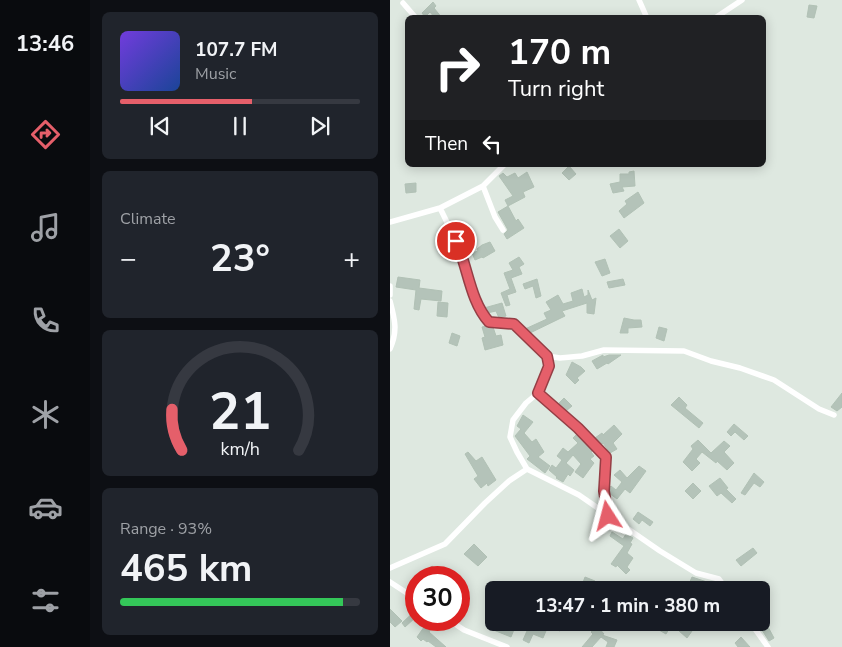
<!DOCTYPE html>
<html lang="en">
<head>
<meta charset="utf-8">
<style>
  body { margin:0; font-family:"Nunito Sans",sans-serif; background:#20242c; color:#f1f3f6; height:100vh; display:flex; flex-direction:column; font-size:19px; white-space:nowrap }
  * { box-sizing:border-box; margin:0 }
  p { font-size:16px; color:#9ea1a6 }
  .icon { flex:none; width:28px; height:28px; fill:none; stroke:currentColor; stroke-width:2; stroke-linecap:round; stroke-linejoin:round }
  .map { position:relative; flex:1; overflow:hidden }
  .details { display:flex; flex-direction:column; gap:12px; padding:12px; background:#0d0f14; width:300px }
  .details>* { flex:none }
  .banner { position:absolute; left:15px; top:15px; width:361px; height:152px; border-radius:8px; box-shadow:0 2px 12px #0003; background:#202124; color:#fff; overflow:hidden }
  .speed { position:absolute; left:15px; top:566px; display:flex; gap:10px; font-size:25px; font-weight:700; text-align:center }
  .speed>* { display:grid; place-content:center; width:65px; height:65px; border-radius:50%; background:#171b24; box-shadow:0 2px 12px #0003; line-height:1 }
  .speed .limit { border:8px solid #d22; background:#fff; color:#111 }
  .pin { position:absolute; display:grid; place-items:center; width:42px; height:42px; color:#fff; margin:-21px; border:2px solid #fff; border-radius:50%; box-shadow:0 1px 5px #0007 }
  .me { position:absolute; width:55px; margin:-28px; rotate:351deg; stroke-linejoin:round; filter:drop-shadow(0 0 4px #0008) }
  .turn { display:flex; align-items:center; gap:18px; height:105px; padding:0 20px; font-size:22px }
  .turn .icon { width:65px; height:65px; stroke-width:2.5 }
  .turn b { display:block; font-size:35px; line-height:42px }
  .then { display:flex; align-items:center; height:48px; padding:0 20px; background:#0003; gap:10px; font-size:19px }
  .big { font-size:38px; font-weight:700; line-height:1.1 }
  .details .tile { flex:1; display:flex; flex-direction:column; justify-content:center; gap:8px; min-width:0; padding:0 18px; border-radius:8px; background:#20242c }
  .details .dial { align-items:center; gap:0 }
  .dial svg { height:130px; overflow:visible; fill:none; stroke:#363941; stroke-width:7; stroke-linecap:round; text-anchor:middle }
  .dial text { fill:#f1f3f6; stroke:none }
  .song { display:flex; align-items:center; gap:15px }
  .cover { width:60px; height:60px; border-radius:8px; background:linear-gradient(135deg,hsl(260 70% 55%),hsl(220 70% 35%)) }
  .played { height:5px; border-radius:2px; background:linear-gradient(90deg,#e55f6a 55%,#363941 55%) }
  .keys { display:flex; justify-content:space-around; direction:ltr }
  .heat { display:flex; justify-content:space-between; align-items:center; font-size:28px; direction:ltr }
  .charge { height:8px; border-radius:4px; background:linear-gradient(90deg,#34c759 93%,#363941 0) }
  .trip { position:absolute; left:95px; top:581px; width:285px; height:50px; border-radius:8px; background:#171b24; box-shadow:0 2px 12px #0003; font-weight:700; line-height:50px; text-align:center }
  main { display:flex; flex:1; min-height:0 }
  .tabs { display:flex; flex-direction:column; width:90px; justify-content:space-around; align-items:center; background:#090b0e; color:#9ea1a6 }
  .tabs .icon { width:35px; height:35px }
  .tabs .on { color:#e55f6a }
  .tabs b { font-size:22px; color:#f1f3f6 }
  .map>svg:first-child { display:block }
</style>
</head>
<body>
<main>
<nav class="tabs">
<b>13:46</b>
<svg class="icon on" aria-label="directions" viewBox="0 0 24 24"><path d="M12 3l9 9-9 9-9-9zM9 14v-3h6M13 9l2 2-2 2"/></svg>
<svg class="icon" aria-label="music" viewBox="0 0 24 24"><path d="M9 18V5l10-2v13"/><circle cx="6" cy="18" r="3"/><circle cx="16" cy="16" r="3"/></svg>
<svg class="icon" aria-label="phone" viewBox="0 0 24 24"><path d="M5 4h4l2 5-3 2q2 4 5 5l2-3 5 2v4C11 20 4 13 5 4z"/></svg>
<svg class="icon" aria-label="climate" viewBox="0 0 24 24"><path d="M12 3v18M4 7l16 10M4 17L20 7"/></svg>
<svg class="icon" aria-label="car" viewBox="0 0 24 24"><path d="M5 17H2v-5l4-1 3-4h7l3 4 3 1v5h-3M9 17h6M6 11h13"/><circle cx="7" cy="17" r="2"/><circle cx="17" cy="17" r="2"/></svg>
<svg class="icon" aria-label="filters" viewBox="0 0 24 24"><path d="M4 7h16M4 17h16"/><circle cx="9" cy="7" r="2"/><circle cx="15" cy="17" r="2"/></svg>
</nav>
<section class="details">
<div class="tile">
<div class="song"><i class="cover"></i><div><b>107.7 FM</b><p>Music</p></div></div>
<div class="played"></div>
<div class="keys"><svg class="icon" aria-label="previous" viewBox="0 0 24 24"><path d="M18 5L8 12l10 7zM5 5v14"/></svg><svg class="icon" aria-label="pause" viewBox="0 0 24 24"><path d="M8 5v14M16 5v14"/></svg><svg class="icon" aria-label="next" viewBox="0 0 24 24"><path d="M6 5l10 7-10 7zM19 5v14"/></svg></div>
</div>
<div class="tile"><p>Climate</p>
<div class="heat"><a>−</a><b class="big">23°</b><a>+</a></div>
</div>
<div class="tile dial"><svg viewBox="0 0 100 80">
<path d="M14 69A42 42 0 1 1 86 69"/>
<path d="M14 69A42 42 0 0 1 8 44" stroke="#e55f6a"/>
<text x="50" y="56" font-size="32" font-weight="700">21</text>
<text x="50" y="72" font-size="11">km/h</text>
</svg></div>
<div class="tile"><p>Range · 93%</p><b class="big">465 km</b><div class="charge"></div></div>
</section>
<div class="map">
<svg width="452" height="647" viewBox="0 0 452 647">
  <rect width="100%" height="100%" fill="#dee8e0"/>
  <path fill="#b4c3b9" stroke="#b1c1b5" d="M 43,2 L 46,6 L 44,8 L 52,18 L 45,18 L 40,12 L 35,17 L 32,13 Z
    M 419,5 L 427,6 L 424,18 L 417,17 Z
    M 179,166 L 186,174 L 179,180 L 172,173 Z
    M 244,171 L 245,186 L 232,187 L 234,191 L 223,193 L 220,184 L 230,182 L 230,174 L 239,174 L 239,172 Z
    M 137,172 L 144,187 L 133,192 L 135,197 L 118,206 L 115,200 L 123,196 L 109,176 L 113,173 L 117,177 L 125,173 L 128,178 Z
    M 26,183 L 26,192 L 16,193 L 15,184 Z
    M 248,192 L 254,203 L 234,218 L 229,211 L 237,204 L 235,201 Z
    M 118,206 L 126,221 L 128,219 L 134,228 L 117,239 L 114,234 L 118,230 L 108,212 Z
    M 229,229 L 238,241 L 230,248 L 220,236 Z
    M 100,242 L 105,251 L 93,258 L 92,257 L 85,260 L 82,253 L 88,251 L 87,249 L 92,245 Z
    M 129,257 L 134,264 L 129,267 L 132,274 L 121,278 L 126,292 L 117,295 L 120,305 L 116,306 L 111,293 L 120,289 L 114,273 L 123,270 L 119,263 Z
    M 215,259 L 220,273 L 212,276 L 205,262 Z
    M 8,277 L 30,280 L 29,288 L 52,291 L 51,301 L 31,299 L 29,310 L 24,309 L 26,290 L 6,287 Z
    M 147,279 L 151,296 L 146,298 L 143,286 L 135,289 L 133,284 Z
    M 233,279 L 235,285 L 219,288 L 217,282 Z
    M 192,289 L 194,297 L 198,295 L 198,290 L 202,300 L 206,298 L 204,314 L 197,313 L 197,303 L 172,311 L 175,316 L 140,333 L 135,329 L 157,319 L 154,313 L 161,310 L 156,302 L 168,295 L 173,304 L 183,301 L 181,293 Z
    M 48,302 L 58,303 L 57,317 L 47,316 Z
    M 112,303 L 116,316 L 109,318 L 106,311 L 97,313 L 94,310 L 94,308 Z
    M 234,318 L 244,320 L 251,320 L 252,327 L 238,328 L 238,333 L 230,333 Z
    M 97,326 L 103,327 L 106,336 L 111,335 L 113,345 L 95,350 L 92,338 L 95,337 L 92,327 Z
    M 269,327 L 277,329 L 274,341 L 266,338 Z
    M 62,333 L 70,336 L 67,346 L 59,343 Z
    M 213,355 L 213,357 L 219,355 L 231,355 L 218,364 L 217,363 L 207,369 L 202,361 Z
    M 182,362 L 191,367 L 195,371 L 187,378 L 189,380 L 185,384 L 176,375 Z
    M 452,393 L 452,407 L 447,411 L 441,407 Z
    M 289,397 L 297,405 L 295,408 L 313,423 L 309,428 L 281,405 Z
    M 174,398 L 182,406 L 176,411 L 168,404 Z
    M 133,415 L 143,422 L 134,433 L 142,442 L 146,439 L 154,452 L 148,457 L 160,466 L 155,473 L 137,459 L 140,456 L 125,436 L 131,429 L 127,426 Z
    M 344,424 L 358,436 L 354,440 L 345,432 L 341,436 L 337,432 Z
    M 224,425 L 232,434 L 223,443 L 227,449 L 220,453 L 213,443 L 211,445 L 205,438 L 212,433 L 213,435 Z
    M 187,434 L 203,450 L 201,452 L 204,456 L 200,459 L 204,463 L 193,478 L 185,472 L 191,464 L 183,455 L 176,463 L 184,470 L 180,476 L 178,474 L 173,482 L 166,478 L 167,477 L 159,470 L 162,465 L 166,468 L 172,460 L 167,456 L 173,448 L 178,452 L 188,443 L 183,438 Z
    M 308,440 L 321,453 L 334,441 L 340,446 L 334,452 L 344,463 L 337,470 L 327,461 L 326,463 L 312,452 L 306,459 L 310,463 L 302,471 L 293,462 L 303,449 L 301,446 Z
    M 78,452 L 86,461 L 92,457 L 106,480 L 98,486 L 97,483 L 91,488 L 84,479 L 88,476 L 75,454 Z
    M 249,466 L 256,471 L 240,493 L 235,489 L 227,499 L 219,493 L 219,488 L 221,486 L 226,490 L 232,482 L 224,475 L 230,470 L 237,478 Z
    M 364,473 L 374,482 L 370,487 L 364,483 L 355,495 L 351,493 Z
    M 330,478 L 338,488 L 336,489 L 346,499 L 342,503 L 331,493 L 327,496 L 319,486 Z
    M 303,483 L 311,491 L 303,499 L 295,491 Z
    M 248,512 L 263,522 L 260,526 L 252,520 L 249,524 L 243,519 Z
    M 222,532 L 233,539 L 236,534 L 243,538 L 240,543 L 242,544 L 237,553 L 243,558 L 237,567 L 240,570 L 236,574 L 227,565 L 226,567 L 221,564 L 234,546 L 220,536 Z
    M 84,544 L 97,557 L 88,566 L 74,554 Z
    M 363,548 L 367,553 L 351,566 L 346,560 Z
    M 42,566 L 50,572 L 46,578 L 43,578 L 37,572 Z
    M 195,577 L 205,581 L 201,590 L 191,588 Z
    M 302,577 L 320,583 L 330,590 L 317,590 L 299,584 Z
    M 0,609 L 12,621 L 5,627 L 0,622 Z
    M 26,610 L 26,617 L 15,627 L 12,623 Z
    M 105,622 L 127,622 L 121,637 L 101,629 Z
    M 141,622 L 174,622 L 170,631 L 158,626 L 153,638 L 143,634 L 139,643 L 133,640 Z
    M 264,622 L 272,622 L 271,624 L 279,629 L 276,634 L 262,626 Z
    M 37,623 L 42,627 L 39,632 L 56,647 L 46,647 L 38,641 L 37,642 L 33,639 L 31,641 L 27,637 Z
    M 292,625 L 302,631 L 297,638 L 288,630 Z
    M 377,625 L 384,638 L 379,641 L 372,630 Z
    M 207,626 L 214,634 L 212,635 L 227,640 L 224,647 L 216,647 L 218,642 L 211,637 L 202,647 L 192,647 L 203,634 L 201,632 Z
    M 351,637 L 360,647 L 348,647 L 345,643 Z"/>
  <g fill="none" stroke-linecap="round" stroke-linejoin="round">
    <path stroke="#fff" stroke-width="5.5" d="M 249,0 L 257,18
      M 13,3 L 26,18
      M 325,18 L 352,0
      M 93,186 L 105,217 L 113,230
      M 50,208 L 73,255 L 90,312 L 99,322 L 124,324 L 157,356 L 159,366 L 148,393 L 136,403 L 123,420 L 120,437 L 127,452 L 137,469 L 189,495 L 270,551 L 306,573 L 329,579 L 337,590
      M 0,222 L 50,208 L 93,186 L 114,165
      M 0,286 L 0,295
      M 0,301 C 5,320 8,331 0,349
      M 157,356 L 170,358 L 192,356 L 214,350 L 294,351 L 321,361 L 350,368 L 384,380 L 429,409 L 444,415
      M 148,393 L 188,428 L 216,457 L 214,491 L 218,515
      M 0,568 L 55,544 L 95,503 L 119,481 L 137,469
      M 0,582 L 26,599
      M 59,620 L 74,630 L 117,647
      M 360,622 L 378,647"/>
  </g>
  <g fill="none" stroke-linecap="round" stroke-linejoin="round">
    <g stroke="#953e45" stroke-width="12">
      <path id="route" d="M 66,241 C 78,267 80,301 99,322 L 124,324 L 157,356 L 159,366 L 148,393 L 188,428 L 216,457 L 214,491 L 218,516"/>
    </g>
    <use href="#route" stroke="#e55f6a" stroke-width="9"/>
  </g>
</svg>
<div class="speed"><div class="limit">30</div></div>
<div class="pin" style="left:66px;top:241px;background:#d93025"><svg class="icon" aria-label="arrive" viewBox="0 0 24 24"><path d="M6 21V4h12l-3 4 3 4H6"/></svg></div>
<svg class="me" style="left:218px;top:516px" viewBox="-20 -20 40 40"><path d="M0-17L14 15 0 8-14 15z" fill="#e55f6a" stroke="#fff" stroke-width="4"/></svg>
<div class="trip">13:47 · 1 min · 380 m</div>
<div class="banner">
<div class="turn"><svg class="icon" aria-label="right" viewBox="0 0 24 24"><path d="M7 20v-9h11M14 6l5 5-5 5"/></svg><div><b>170 m</b>Turn right</div></div>
<div class="then">Then<svg class="icon" aria-label="left" viewBox="0 0 24 24"><path d="M17 20v-9H6M10 6l-5 5 5 5"/></svg></div>
</div>
</div>
</main>
</body>
</html>
